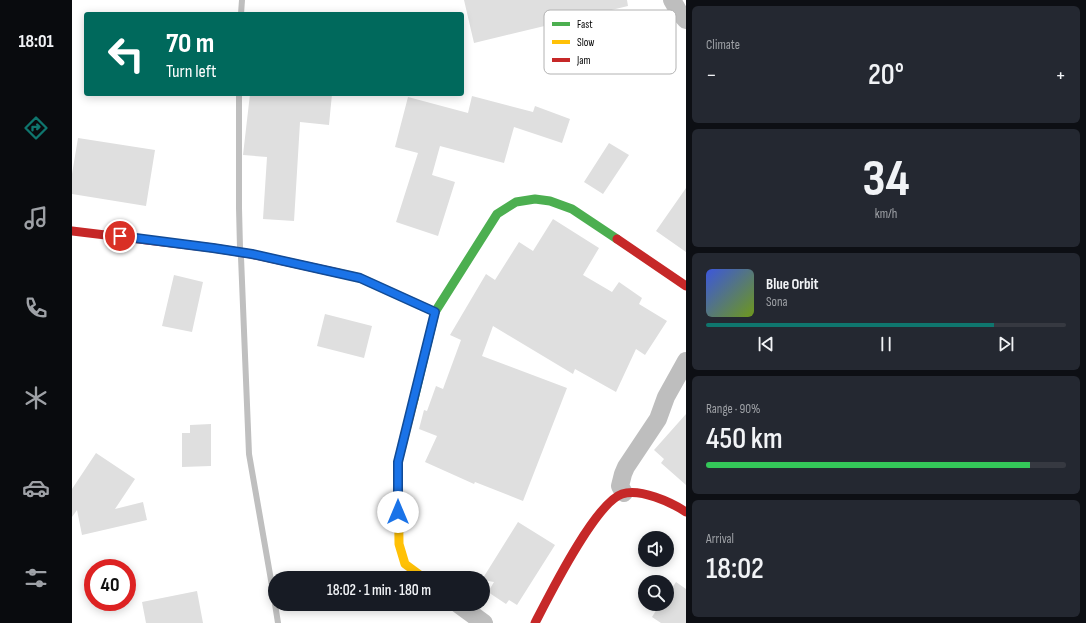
<!DOCTYPE html>
<html lang="en">
<head>
<meta charset="utf-8">
<style>
  body { margin:0; font-family:"Sofia Sans Condensed",sans-serif; background:#242831; color:#f1f3f6; height:100vh; display:flex; flex-direction:column; font-size:15px; white-space:nowrap }
  * { box-sizing:border-box; margin:0 }
  p { font-size:13px; color:#9ea1a6 }
  .icon { flex:none; width:22px; height:22px; fill:none; stroke:currentColor; stroke-width:2; stroke-linecap:round; stroke-linejoin:round }
  .map { position:relative; flex:1; overflow:hidden }
  .sheet { display:flex; flex-direction:column; gap:6px; padding:6px; background:#0d0f14; width:400px }
  .sheet>* { flex:none }
  .banner { position:absolute; left:12px; top:12px; width:380px; height:84px; border-radius:4px; box-shadow:0 2px 10px #0003; background:#00695c; color:#fff; overflow:hidden }
  .controls { position:absolute; left:566px; top:531px; display:grid; gap:8px }
  .controls a { display:grid; place-items:center; width:36px; height:36px; border-radius:50%; background:#171b24; box-shadow:0 2px 10px #0003; font-size:20px }
  .speed { position:absolute; left:12px; top:559px; display:flex; gap:8px; font-size:20px; font-weight:700; text-align:center }
  .speed>* { display:grid; place-content:center; width:52px; height:52px; border-radius:50%; background:#171b24; box-shadow:0 2px 10px #0003; line-height:1 }
  .speed .limit { border:6px solid #d22; background:#fff; color:#111 }
  .pin { position:absolute; display:grid; place-items:center; width:34px; height:34px; color:#fff; margin:-17px; border:2px solid #fff; border-radius:50%; box-shadow:0 1px 4px #0007 }
  .me { position:absolute; width:44px; margin:-22px; rotate:0deg; stroke-linejoin:round; filter:drop-shadow(0 0 3px #0008) }
  .turn { display:flex; align-items:center; gap:14px; height:84px; padding:0 16px; font-size:18px }
  .turn .icon { width:52px; height:52px; stroke-width:2.5 }
  .turn b { display:block; font-size:28px; line-height:34px }
  .big { font-size:30px; font-weight:600; line-height:1.1 }
  .sheet .widget { flex:1; display:flex; flex-direction:column; justify-content:center; gap:6px; min-width:0; padding:0 14px; border-radius:6px; background:#242831 }
  .sheet .dial { align-items:center; gap:0 }
  .dial b { font-size:52px; line-height:1 }
  .song { display:flex; align-items:center; gap:12px }
  .cover { width:48px; height:48px; border-radius:6px; background:linear-gradient(135deg,hsl(230 70% 55%),hsl(80 70% 35%)) }
  .played { height:4px; border-radius:2px; background:linear-gradient(90deg,#0f766e 80%,#363941 80%) }
  .keys { display:flex; justify-content:space-around; direction:ltr }
  .heat { display:flex; justify-content:space-between; align-items:center; font-size:22px; direction:ltr }
  .charge { height:6px; border-radius:3px; background:linear-gradient(90deg,#34c759 90%,#363941 0) }
  .trip { position:absolute; left:196px; top:571px; width:222px; height:40px; border-radius:20px; background:#171b24; box-shadow:0 2px 10px #0003; font-weight:600; line-height:40px; text-align:center }
  main { display:flex; flex:1; min-height:0 }
  .menu { display:flex; flex-direction:column; width:72px; justify-content:space-around; align-items:center; background:#090b0e; color:#9ea1a6 }
  .menu .icon { width:28px; height:28px }
  .menu .active { color:#0f766e }
  .menu b { font-size:18px; color:#f1f3f6 }
  .map>svg:first-child { display:block }
</style>
</head>
<body>
<main>
<nav class="menu">
<b>18:01</b>
<svg class="icon active" aria-label="directions" viewBox="0 0 24 24"><path d="M12 3l9 9-9 9-9-9zM9 14v-3h6M13 9l2 2-2 2"/></svg>
<svg class="icon" aria-label="music" viewBox="0 0 24 24"><path d="M9 18V5l10-2v13"/><circle cx="6" cy="18" r="3"/><circle cx="16" cy="16" r="3"/></svg>
<svg class="icon" aria-label="phone" viewBox="0 0 24 24"><path d="M5 4h4l2 5-3 2q2 4 5 5l2-3 5 2v4C11 20 4 13 5 4z"/></svg>
<svg class="icon" aria-label="climate" viewBox="0 0 24 24"><path d="M12 3v18M4 7l16 10M4 17L20 7"/></svg>
<svg class="icon" aria-label="car" viewBox="0 0 24 24"><path d="M5 17H2v-5l4-1 3-4h7l3 4 3 1v5h-3M9 17h6M6 11h13"/><circle cx="7" cy="17" r="2"/><circle cx="17" cy="17" r="2"/></svg>
<svg class="icon" aria-label="filters" viewBox="0 0 24 24"><path d="M4 7h16M4 17h16"/><circle cx="9" cy="7" r="2"/><circle cx="15" cy="17" r="2"/></svg>
</nav>
<div class="map">
<svg width="614" height="623" viewBox="0 0 614 623">
  <rect width="100%" height="100%" fill="#fff"/>
  <g fill="none" stroke-linecap="round" stroke-linejoin="round">
    <path stroke="#bfbfbf" stroke-width="6" d="M 169,14 L 170,0
      M 167,94 L 167,208 L 168,248
      M 169,257 L 177,454 L 203,603
      M 203,604 L 206,623"/>
  </g>
  <path fill="#dfdfdf" d="M 392,0 L 555,0 L 556,6 L 402,43 Z
    M 178,94 L 260,94 L 257,125 L 228,122 L 222,221 L 191,219 L 195,157 L 171,155 Z
    M 400,96 L 461,112 L 463,106 L 498,119 L 490,143 L 442,127 L 432,163 L 368,146 L 360,175 L 383,182 L 366,236 L 324,222 L 346,153 L 323,147 L 336,97 L 396,113 Z
    M 6,138 L 83,150 L 74,206 L 0,194 L 0,174 Z
    M 537,143 L 557,155 L 531,194 L 512,182 Z
    M 614,188 L 614,252 L 584,231 Z
    M 481,219 L 527,248 L 511,275 L 540,292 L 547,282 L 570,298 L 567,304 L 595,321 L 573,355 L 564,349 L 544,392 L 503,369 L 501,374 L 421,326 L 410,356 L 495,388 L 451,501 L 403,482 L 402,484 L 353,462 L 365,436 L 347,429 L 352,410 L 355,411 L 364,386 L 371,389 L 389,340 L 378,335 L 414,274 L 423,280 L 447,242 L 461,251 Z
    M 102,275 L 131,282 L 120,332 L 90,326 Z
    M 253,314 L 300,326 L 292,358 L 245,346 Z
    M 614,414 L 614,485 L 589,463 L 592,459 L 582,450 Z
    M 139,424 L 139,466 L 110,467 L 110,433 L 118,433 L 118,425 Z
    M 24,453 L 63,479 L 43,509 L 71,502 L 75,520 L 10,535 L 5,510 L 0,517 L 0,489 Z
    M 446,522 L 483,545 L 445,605 L 437,600 L 434,604 L 416,592 L 422,582 L 411,580 L 411,578 Z
    M 604,582 L 614,589 L 614,623 L 589,623 L 580,617 L 588,604 L 595,604 L 595,596 Z
    M 125,591 L 131,623 L 74,623 L 70,602 Z"/>
  <g fill="none" stroke-linecap="round" stroke-linejoin="round">
    <path stroke="#bebebe" stroke-width="18" d="M 600,0 L 607,12 L 614,20
      M 552,493 L 548,486 L 551,474 L 554,467 L 586,419 L 594,397 L 614,361
      M 386,604 L 412,623"/>
    <path stroke="#4caf50" stroke-width="9" d="M 342,399 L 363,312 L 425,214 L 444,202 L 463,199 L 478,201 L 500,209 L 545,239"/>
    <path stroke="#ffc107" stroke-width="9" d="M 266,273 L 288,278 L 363,312
      M 342,399 L 326,462 L 327,544 L 333,564 L 352,578"/>
    <path stroke="#c62828" stroke-width="9" d="M 0,231 L 141,248 L 179,254 L 266,273
      M 545,239 L 614,286
      M 463,623 C 477,596 523,503 550,494 C 568,488 599,502 614,512"/>
  </g>
  <g fill="none" stroke-linecap="round" stroke-linejoin="round">
    <g stroke="#114b97" stroke-width="10">
      <path id="route" d="M 48,236 L 141,248 L 180,254 L 288,278 L 363,312 L 326,462 L 326,512"/>
    </g>
    <use href="#route" stroke="#1a73e8" stroke-width="7"/>
  </g>
  <rect x="472" y="10" width="132" height="64" rx="6" fill="#fff" stroke="#b2b2b2" stroke-width="1"/>
  <rect x="480" y="22" width="18" height="4" fill="#4caf50"/>
  <rect x="480" y="40" width="18" height="4" fill="#ffc107"/>
  <rect x="480" y="58" width="18" height="4" fill="#c62828"/>
  <g font-size="11" fill="#000">
    <text x="505" y="28">Fast</text>
    <text x="505" y="46">Slow</text>
    <text x="505" y="64">Jam</text>
  </g>
</svg>
<div class="controls">
<a><svg class="icon" aria-label="sound" viewBox="0 0 24 24"><path d="M4 9h4l5-4v14l-5-4H4zM17 9q2 3 0 6"/></svg></a>
<a><svg class="icon" aria-label="search" viewBox="0 0 24 24"><circle cx="10" cy="10" r="6"/><path d="M15 15l6 6"/></svg></a>
</div>
<div class="speed"><div class="limit">40</div></div>
<div class="pin" style="left:48px;top:236px;background:#d93025"><svg class="icon" aria-label="arrive" viewBox="0 0 24 24"><path d="M6 21V4h12l-3 4 3 4H6"/></svg></div>
<svg class="me" style="left:326px;top:512px" viewBox="-20 -20 40 40"><circle r="19" fill="#fff"/><path d="M0-13L10 11 0 6-10 11z" fill="#1a73e8"/></svg>
<div class="trip">18:02 · 1 min · 180 m</div>
<div class="banner">
<div class="turn"><svg class="icon" aria-label="left" viewBox="0 0 24 24"><path d="M17 20v-9H6M10 6l-5 5 5 5"/></svg><div><b>70 m</b>Turn left</div></div>
</div>
</div>
<section class="sheet">
<div class="widget"><p>Climate</p>
<div class="heat"><a>−</a><b class="big">20°</b><a>+</a></div>
</div>
<div class="widget dial"><b>34</b><p>km/h</p></div>
<div class="widget">
<div class="song"><i class="cover"></i><div><b>Blue Orbit</b><p>Sona</p></div></div>
<div class="played"></div>
<div class="keys"><svg class="icon" aria-label="previous" viewBox="0 0 24 24"><path d="M18 5L8 12l10 7zM5 5v14"/></svg><svg class="icon" aria-label="pause" viewBox="0 0 24 24"><path d="M8 5v14M16 5v14"/></svg><svg class="icon" aria-label="next" viewBox="0 0 24 24"><path d="M6 5l10 7-10 7zM19 5v14"/></svg></div>
</div>
<div class="widget"><p>Range · 90%</p><b class="big">450 km</b><div class="charge"></div></div>
<div class="widget"><p>Arrival</p><b class="big">18:02</b></div>
</section>
</main>
</body>
</html>
